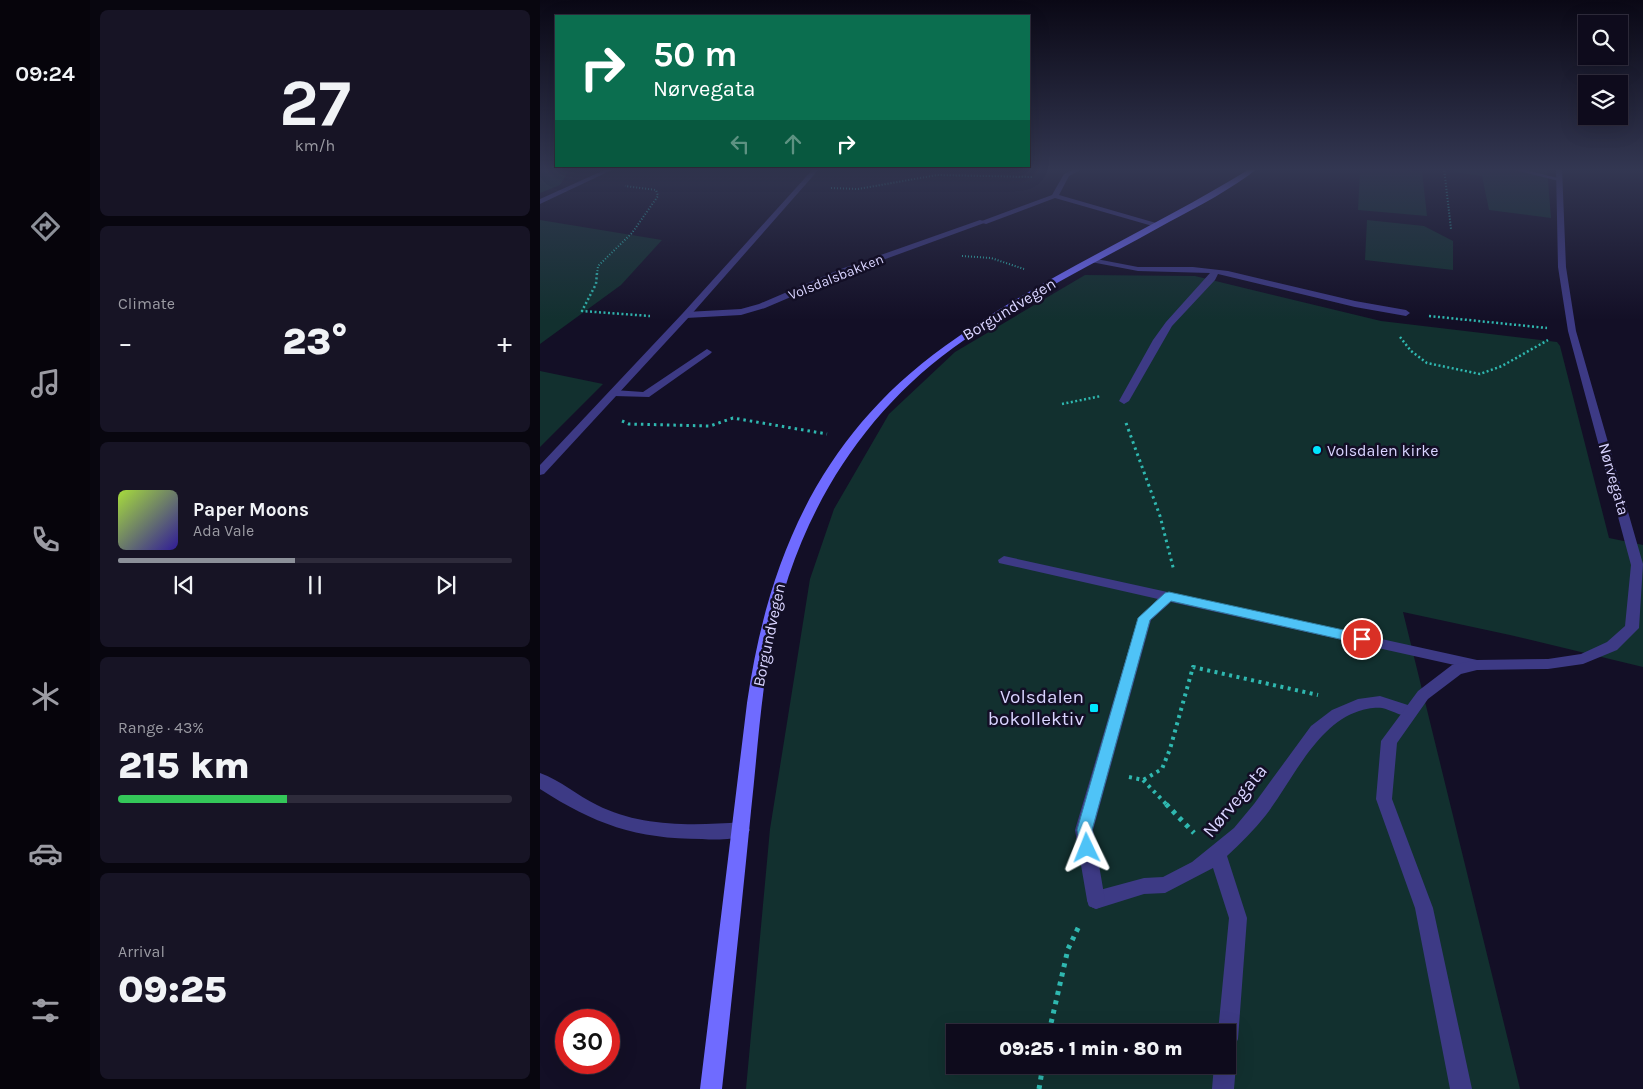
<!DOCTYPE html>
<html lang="en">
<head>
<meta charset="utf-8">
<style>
  body { margin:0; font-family:Karla,sans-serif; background:#171425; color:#f1f3f6; height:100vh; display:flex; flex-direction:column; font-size:19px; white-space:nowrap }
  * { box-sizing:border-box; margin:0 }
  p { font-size:16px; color:#9b9ba3 }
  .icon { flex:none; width:28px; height:28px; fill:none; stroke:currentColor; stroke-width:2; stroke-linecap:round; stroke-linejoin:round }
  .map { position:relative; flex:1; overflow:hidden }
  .side { display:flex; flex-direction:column; gap:10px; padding:10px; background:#08060f; width:450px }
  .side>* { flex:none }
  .banner { position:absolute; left:15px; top:15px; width:475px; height:152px; border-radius:0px; box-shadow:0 5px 20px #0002,0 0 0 1px #2e2b3b; background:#0b6e4f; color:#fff; overflow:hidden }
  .controls { position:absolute; left:1038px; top:15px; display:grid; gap:10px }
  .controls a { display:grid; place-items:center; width:50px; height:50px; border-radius:0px; background:#0e0b1c; box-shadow:0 5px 20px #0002,0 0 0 1px #2e2b3b; font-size:25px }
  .speed { position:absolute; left:15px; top:1009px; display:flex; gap:10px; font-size:25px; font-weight:700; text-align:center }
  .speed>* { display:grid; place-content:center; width:65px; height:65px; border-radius:50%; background:#0e0b1c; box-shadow:0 5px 20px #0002,0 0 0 1px #2e2b3b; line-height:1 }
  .speed .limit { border:8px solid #d22; background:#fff; color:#111 }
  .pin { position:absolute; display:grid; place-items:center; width:42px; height:42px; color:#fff; margin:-21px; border:2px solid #fff; border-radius:50%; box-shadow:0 1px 5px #0007 }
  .me { position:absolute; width:55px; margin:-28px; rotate:358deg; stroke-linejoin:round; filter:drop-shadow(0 0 4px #0008) }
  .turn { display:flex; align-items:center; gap:18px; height:105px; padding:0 15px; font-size:22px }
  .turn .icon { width:65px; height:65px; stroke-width:2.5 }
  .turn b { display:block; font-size:35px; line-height:42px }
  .lanes { display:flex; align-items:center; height:48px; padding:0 15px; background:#0003; justify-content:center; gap:25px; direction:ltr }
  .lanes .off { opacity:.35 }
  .big { font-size:38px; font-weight:800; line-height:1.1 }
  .side .tile { flex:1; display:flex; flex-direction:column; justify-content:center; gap:8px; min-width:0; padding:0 18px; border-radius:8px; background:#171425 }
  .side .dial { align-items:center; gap:0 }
  .dial b { font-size:65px; line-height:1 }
  .song { display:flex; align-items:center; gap:15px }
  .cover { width:60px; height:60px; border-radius:8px; background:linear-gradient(135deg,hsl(80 70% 55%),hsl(250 70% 35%)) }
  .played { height:5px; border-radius:2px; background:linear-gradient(90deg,#8c9099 45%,#2e2b3b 45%) }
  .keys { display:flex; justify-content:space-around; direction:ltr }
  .heat { display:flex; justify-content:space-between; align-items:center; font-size:28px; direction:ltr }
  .charge { height:8px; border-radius:4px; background:linear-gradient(90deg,#34c759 43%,#2e2b3b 0) }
  .trip { position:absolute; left:406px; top:1024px; width:290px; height:50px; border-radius:0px; background:#0e0b1c; box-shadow:0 5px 20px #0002,0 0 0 1px #2e2b3b; font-weight:800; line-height:50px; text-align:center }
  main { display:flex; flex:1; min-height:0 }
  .tabs { display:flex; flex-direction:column; width:90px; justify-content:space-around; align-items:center; background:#06040b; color:#9b9ba3 }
  .tabs .icon { width:35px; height:35px }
  .tabs .on { color:#8c9099 }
  .tabs b { font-size:22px; color:#f1f3f6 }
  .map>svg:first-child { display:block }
</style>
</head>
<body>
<main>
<nav class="tabs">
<b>09:24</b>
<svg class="icon on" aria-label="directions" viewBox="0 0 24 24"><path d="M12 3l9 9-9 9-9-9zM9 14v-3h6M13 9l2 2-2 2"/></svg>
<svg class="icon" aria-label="music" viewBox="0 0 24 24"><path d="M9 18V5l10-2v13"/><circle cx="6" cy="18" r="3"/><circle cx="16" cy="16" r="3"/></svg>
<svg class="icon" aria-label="phone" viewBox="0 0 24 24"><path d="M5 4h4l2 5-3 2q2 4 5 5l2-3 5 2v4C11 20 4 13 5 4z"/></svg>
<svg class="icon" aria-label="climate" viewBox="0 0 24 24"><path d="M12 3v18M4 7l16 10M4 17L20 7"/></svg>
<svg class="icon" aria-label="car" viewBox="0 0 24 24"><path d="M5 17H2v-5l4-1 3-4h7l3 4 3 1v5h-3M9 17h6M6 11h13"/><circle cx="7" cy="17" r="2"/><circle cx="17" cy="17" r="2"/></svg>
<svg class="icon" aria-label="filters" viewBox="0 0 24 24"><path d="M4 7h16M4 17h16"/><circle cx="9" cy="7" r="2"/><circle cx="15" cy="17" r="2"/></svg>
</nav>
<section class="side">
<div class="tile dial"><b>27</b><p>km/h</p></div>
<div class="tile"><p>Climate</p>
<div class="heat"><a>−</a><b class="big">23°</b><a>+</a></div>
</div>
<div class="tile">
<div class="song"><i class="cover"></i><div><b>Paper Moons</b><p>Ada Vale</p></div></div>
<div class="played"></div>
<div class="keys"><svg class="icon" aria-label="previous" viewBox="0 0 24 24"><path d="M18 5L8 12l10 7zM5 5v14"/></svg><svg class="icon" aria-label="pause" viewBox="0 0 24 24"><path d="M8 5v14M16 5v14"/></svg><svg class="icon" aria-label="next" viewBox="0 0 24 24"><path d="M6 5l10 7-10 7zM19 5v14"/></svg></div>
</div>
<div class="tile"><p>Range · 43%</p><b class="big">215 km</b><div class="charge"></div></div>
<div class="tile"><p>Arrival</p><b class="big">09:25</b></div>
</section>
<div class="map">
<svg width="1103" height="1089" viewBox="0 0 1103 1089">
  <rect width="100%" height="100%" fill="#130f26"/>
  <path fill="#12302f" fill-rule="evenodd" d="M 0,168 L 30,168 L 20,185 L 0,193 Z
    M 820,168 L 882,171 L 887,216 L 818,210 Z
    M 913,168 L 1007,168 L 1011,218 L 949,210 L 942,176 L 914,172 Z
    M 0,220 L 122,240 L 81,285 L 0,344 Z
    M 827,220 L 884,226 L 913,241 L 913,270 L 825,260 Z
    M 545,275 L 655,276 L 841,321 L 1017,342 L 1020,346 L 1069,538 L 1103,545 L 1103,667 L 970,635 L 863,612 L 980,1089 L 206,1089 L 230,829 L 270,579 L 294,509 L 349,414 L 415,352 ZM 415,1032 L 688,1032 L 688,1065 L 415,1065 Z
    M 0,371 L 63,384 L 0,447 Z"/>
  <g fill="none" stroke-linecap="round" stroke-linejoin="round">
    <path stroke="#2fb8b0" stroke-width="2" stroke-dasharray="1 2" stroke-linecap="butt" d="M 904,168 L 911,229
      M 291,188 L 318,189 L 397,175 L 493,177
      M 422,256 L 451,258 L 484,269
      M 57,274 L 58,266 L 92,233 L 118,196 L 116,190 L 85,186"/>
    <path stroke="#2fb8b0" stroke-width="2.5" stroke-dasharray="2 2.5" stroke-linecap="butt" d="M 57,273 L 56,284 L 42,311 L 110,316
      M 889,316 L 1007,328
      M 860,337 L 871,351 L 887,363 L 940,374 L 962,366 L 1008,340
      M 522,404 L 561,396"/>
    <path stroke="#2fb8b0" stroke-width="3" stroke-dasharray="2.5 4" stroke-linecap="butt" d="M 82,421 L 89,424 L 170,426 L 193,418 L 287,434
      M 586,423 L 620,516 L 634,571"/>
    <path stroke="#2fb8b0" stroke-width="4" stroke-dasharray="3 4.5" stroke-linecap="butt" d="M 589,777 L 603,780 L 622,769 L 630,749 L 653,667 L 778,695
      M 603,780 L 627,805"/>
    <path stroke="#2fb8b0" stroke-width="5" stroke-dasharray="4 5.5" stroke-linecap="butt" d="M 626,804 L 654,833
      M 509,1032 L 528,949 L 540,924
      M 499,1089 L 503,1065"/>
    <path fill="#3d3a85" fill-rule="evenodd" d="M 537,168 L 544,168 L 529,176 L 519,195 L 623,225 L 616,227 L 515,198 L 446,224 L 439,222 L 512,195 L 524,174 Z
      M 167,349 L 172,352 L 170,354 L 109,397 L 74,396 L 69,393 L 74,390 L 103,392 Z
      M 840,696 L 874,707 L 877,711 L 874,715 C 864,719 852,710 842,708 C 835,707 825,709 819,711 C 776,725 752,781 726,815 C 714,830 701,843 687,856 L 707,918 L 698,1039 L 695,1046 L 688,1049 L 688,1032 L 678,1032 L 689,918 L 673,868 L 625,893 L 604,894 L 556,909 L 549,906 L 547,900 L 549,894 L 556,891 L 604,878 L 623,877 L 652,862 L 694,828 L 714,804 L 771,726 L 792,710 L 818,699 Z
      M 688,1055 L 692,1058 L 696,1065 L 694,1089 L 672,1089 L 674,1065 L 688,1065 Z"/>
    <path fill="#3d3a85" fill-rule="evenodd" d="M 967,168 L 977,168 L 1022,179 L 1019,181 Z
      M 440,220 L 447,222 L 307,273 L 225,308 L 201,315 L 146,318 L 142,315 L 146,312 L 201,309 L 219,304 L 301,269 Z
      M 551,258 L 598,267 L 653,267 L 688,271 L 815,301 L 866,310 L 870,313 L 866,316 L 815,307 L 678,274 L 675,280 L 632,326 L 589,401 L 584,404 L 579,401 L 613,340 L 626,322 L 670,273 L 598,271 L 551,262 Z
      M 464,556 L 937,660 L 942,661 L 944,665 L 942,669 L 937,670 L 631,602 L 611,620 L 553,830 L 565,900 L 563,906 L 556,909 L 549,906 L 547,900 L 535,830 L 598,618 L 618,599 L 459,563 L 458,560 Z"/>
    <path fill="#3d3a85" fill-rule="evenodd" d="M 69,168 L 76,168 L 0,204 L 0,199 Z
      M 274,168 L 280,168 L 149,317 L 4,474 L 0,475 L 0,465 L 143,313 Z
      M 1016,168 L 1022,168 L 1026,267 L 1036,331 L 1103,564 L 1099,628 L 1077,650 L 1043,664 L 1008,669 L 937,670 L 921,674 L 888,699 L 857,743 L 852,799 L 893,908 L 932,1089 L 910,1089 L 875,908 L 836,799 L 841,741 L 878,691 L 912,665 L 937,660 L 1008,659 L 1041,654 L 1067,642 L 1085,626 L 1091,565 L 1028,331 L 1018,267 Z
      M 0,773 C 20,780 38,796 57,805 C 100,827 154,826 201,822 L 207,825 L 210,830 L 207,835 C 193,840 176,840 162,839 C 96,839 54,824 0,789 Z"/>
    <path fill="#6f6bff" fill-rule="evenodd" d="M 711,168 L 718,168 C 692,189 659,206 629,222 C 556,263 480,299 413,348 C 313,421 252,529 230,649 C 220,703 217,757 211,811 C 202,904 192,996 182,1089 L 160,1089 L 207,703 C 228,557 281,435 405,346 C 500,277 611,230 711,168 Z"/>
  </g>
  <linearGradient id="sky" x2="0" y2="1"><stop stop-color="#0a0815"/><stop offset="0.53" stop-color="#333752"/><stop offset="1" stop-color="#333752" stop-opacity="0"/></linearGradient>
  <rect width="1103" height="320" fill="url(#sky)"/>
  <path fill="#4fc3f7" stroke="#337fa1" d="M 629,592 L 822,634 L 826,636 L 828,639 L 826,642 L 822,644 L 631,601 L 610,620 L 552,830 L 555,848 L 553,853 L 547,855 L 542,853 L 537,830 L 598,618 L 625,593 Z"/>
  <g fill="#00e5ff" stroke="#130f26" stroke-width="2">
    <circle cx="777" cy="450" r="5"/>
    <rect x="549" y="703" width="10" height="10" rx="2.5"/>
  </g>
  <g text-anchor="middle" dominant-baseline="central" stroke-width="5" stroke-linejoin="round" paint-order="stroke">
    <g font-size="14" fill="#d9d4ff" stroke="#130f26">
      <text transform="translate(296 277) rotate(-22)">Volsdalsbakken</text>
    </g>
    <g font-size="16" fill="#d9d4ff" stroke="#130f26">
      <text transform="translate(469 309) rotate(-31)">Borgundvegen</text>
      <text transform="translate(1074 479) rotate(74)">Nørvegata</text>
      <text transform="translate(229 635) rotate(-78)">Borgundvegen</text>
    </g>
    <g font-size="16" fill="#d9d4ff" stroke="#130f26" text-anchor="start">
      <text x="787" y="450">Volsdalen kirke</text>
    </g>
    <g font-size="19" fill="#d9d4ff" stroke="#130f26" text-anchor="end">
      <text x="544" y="697">Volsdalen<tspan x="544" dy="22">bokollektiv</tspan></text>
    </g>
    <g font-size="19" fill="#d9d4ff" stroke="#130f26">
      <text transform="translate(695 801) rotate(-50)">Nørvegata</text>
    </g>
  </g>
</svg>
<div class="controls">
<a><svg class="icon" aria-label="search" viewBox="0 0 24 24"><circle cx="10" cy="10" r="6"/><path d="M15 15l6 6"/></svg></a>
<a><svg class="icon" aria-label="layers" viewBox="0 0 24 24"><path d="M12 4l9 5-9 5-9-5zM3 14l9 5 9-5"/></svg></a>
</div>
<div class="speed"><div class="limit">30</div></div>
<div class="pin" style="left:822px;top:639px;background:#d93025"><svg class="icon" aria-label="arrive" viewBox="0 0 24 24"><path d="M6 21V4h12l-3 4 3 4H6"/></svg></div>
<svg class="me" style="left:547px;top:848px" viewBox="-20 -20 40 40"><path d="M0-17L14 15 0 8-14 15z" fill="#4fc3f7" stroke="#fff" stroke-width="4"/></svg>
<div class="trip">09:25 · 1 min · 80 m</div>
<div class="banner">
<div class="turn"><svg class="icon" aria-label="right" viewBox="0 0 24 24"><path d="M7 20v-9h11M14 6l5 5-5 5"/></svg><div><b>50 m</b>Nørvegata</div></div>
<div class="lanes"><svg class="icon off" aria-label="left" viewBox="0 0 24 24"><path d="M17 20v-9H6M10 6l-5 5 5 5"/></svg><svg class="icon off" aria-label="ahead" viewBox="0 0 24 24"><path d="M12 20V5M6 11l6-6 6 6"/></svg><svg class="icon" aria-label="right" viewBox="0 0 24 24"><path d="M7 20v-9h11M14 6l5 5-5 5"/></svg></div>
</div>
</div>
</main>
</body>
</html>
